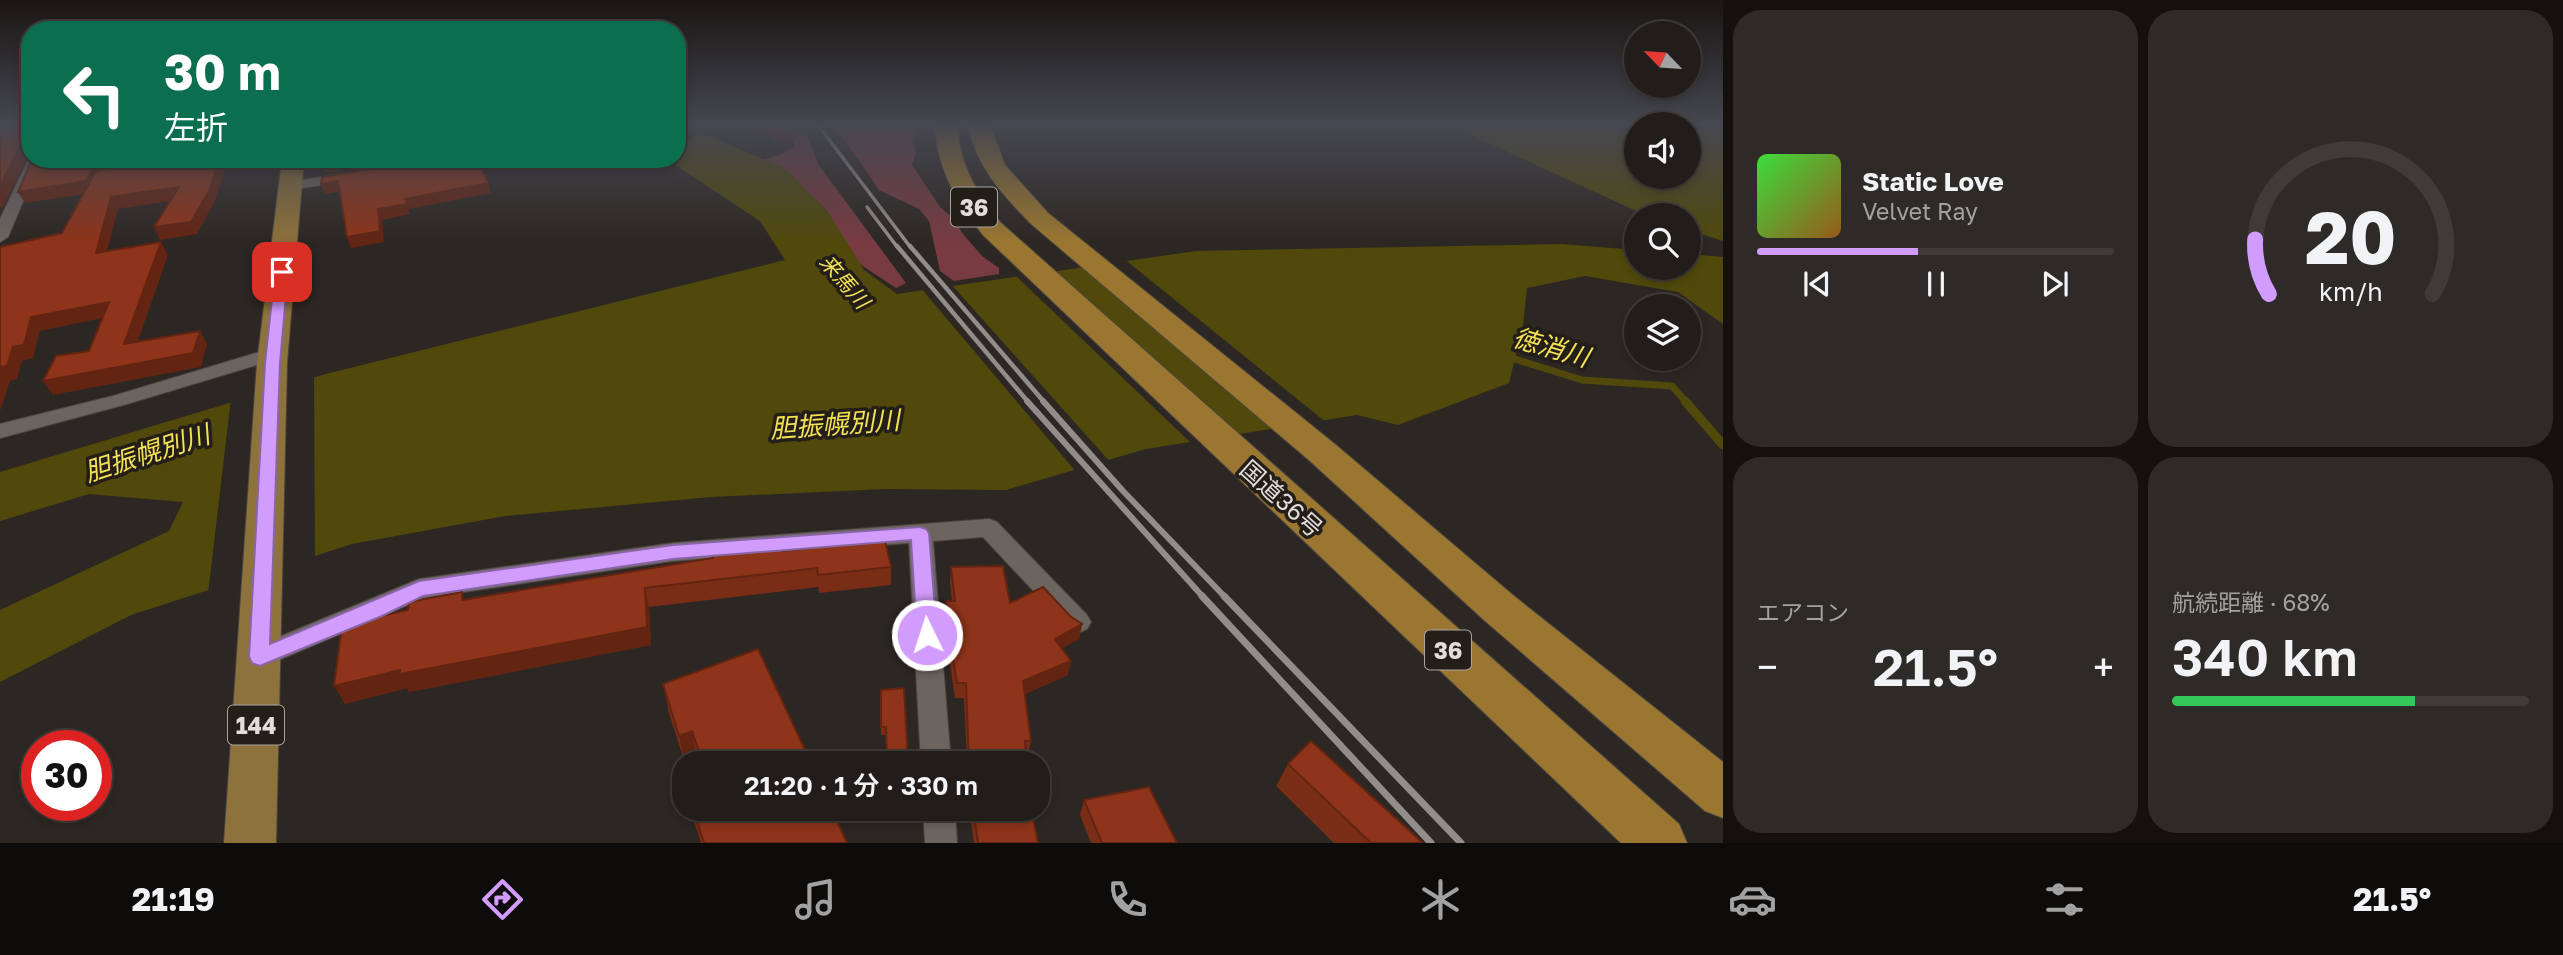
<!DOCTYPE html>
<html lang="ja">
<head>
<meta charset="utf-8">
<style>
  body { margin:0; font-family:"Golos Text","Noto Sans JP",sans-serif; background:#2e2a27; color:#f1f3f6; height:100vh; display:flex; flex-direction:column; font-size:26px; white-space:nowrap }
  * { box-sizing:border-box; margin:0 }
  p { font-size:23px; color:#a2a2a2 }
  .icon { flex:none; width:38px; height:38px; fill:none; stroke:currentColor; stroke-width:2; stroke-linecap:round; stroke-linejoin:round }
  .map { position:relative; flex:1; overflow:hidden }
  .sheet { display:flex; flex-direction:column; gap:10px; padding:10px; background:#13100e; width:840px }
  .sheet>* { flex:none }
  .banner { position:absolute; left:21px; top:21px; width:665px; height:147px; border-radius:28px; box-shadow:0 4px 10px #0003,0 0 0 2px #3f3b39; background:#0b6e4f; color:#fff; overflow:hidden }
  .needle { width:46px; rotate:295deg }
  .fabs { position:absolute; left:1624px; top:21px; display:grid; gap:14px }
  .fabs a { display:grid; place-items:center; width:77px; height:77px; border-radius:50%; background:#221d1a; box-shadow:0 4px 10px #0003,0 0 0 2px #3f3b39; font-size:35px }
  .speed { position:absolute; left:21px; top:730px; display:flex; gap:14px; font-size:35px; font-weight:700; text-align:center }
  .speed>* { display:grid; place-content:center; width:91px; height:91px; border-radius:50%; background:#221d1a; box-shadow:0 4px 10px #0003,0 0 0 2px #3f3b39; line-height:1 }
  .speed .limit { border:10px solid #d22; background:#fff; color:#111 }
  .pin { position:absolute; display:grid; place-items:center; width:60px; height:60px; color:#fff; margin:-30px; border-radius:14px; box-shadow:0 4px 10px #0006 }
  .me { position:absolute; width:77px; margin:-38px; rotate:356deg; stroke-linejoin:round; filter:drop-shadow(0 0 5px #0008) }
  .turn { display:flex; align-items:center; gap:24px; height:147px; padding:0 28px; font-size:32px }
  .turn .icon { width:91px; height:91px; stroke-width:2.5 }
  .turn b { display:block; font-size:49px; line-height:60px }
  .big { font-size:52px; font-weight:600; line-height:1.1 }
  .sheet .card { flex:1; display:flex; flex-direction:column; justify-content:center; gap:10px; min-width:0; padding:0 24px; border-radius:28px; background:#2e2a27 }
  .sheet .dial { align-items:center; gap:0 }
  .dial svg { height:182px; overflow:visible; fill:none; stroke:#3f3b39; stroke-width:7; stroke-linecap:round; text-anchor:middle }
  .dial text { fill:#f1f3f6; stroke:none }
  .song { display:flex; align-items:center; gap:21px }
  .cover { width:84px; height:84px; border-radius:10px; background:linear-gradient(135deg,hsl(120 70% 55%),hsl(30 70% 35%)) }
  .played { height:7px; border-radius:4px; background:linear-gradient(90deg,#d29cfd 45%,#3f3b39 45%) }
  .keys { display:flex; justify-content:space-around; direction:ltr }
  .heat { display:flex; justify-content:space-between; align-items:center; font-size:38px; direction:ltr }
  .charge { height:10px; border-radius:5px; background:linear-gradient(90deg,#34c759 68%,#3f3b39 0) }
  .sheet .tiles { flex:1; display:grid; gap:10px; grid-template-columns:repeat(2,1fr) }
  .trip { position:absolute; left:672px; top:751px; width:378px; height:70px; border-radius:28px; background:#221d1a; box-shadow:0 4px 10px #0003,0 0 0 2px #3f3b39; font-weight:600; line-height:70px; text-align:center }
  .tab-bar { display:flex; height:112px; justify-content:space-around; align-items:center; background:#0e0c0a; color:#a2a2a2 }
  .tab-bar .icon { width:49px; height:49px }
  .tab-bar .active { color:#d29cfd }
  .tab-bar b { font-size:32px; color:#f1f3f6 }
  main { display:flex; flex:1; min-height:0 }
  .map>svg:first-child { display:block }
</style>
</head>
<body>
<main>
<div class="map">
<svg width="1723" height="843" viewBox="0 0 1723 843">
  <rect width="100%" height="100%" fill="#2d2723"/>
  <path fill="#773b41" d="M 827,125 L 915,125 L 918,132 L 913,141 L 916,152 L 912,165 L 940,207 L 953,218 L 963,234 L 982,256 L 999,268 L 999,274 L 954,281 L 940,271 L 929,221 L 919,209 L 879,190 L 844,139 Z
    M 799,133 L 808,138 L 818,164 L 906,283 L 896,288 L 843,253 L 830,229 L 828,212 L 819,203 L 757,161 L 777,156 L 794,147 L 793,142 Z"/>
  <path fill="#50490b" d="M 1449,125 L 1636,125 L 1636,177 L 1689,177 L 1689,125 L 1723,125 L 1723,241 L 1689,230 L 1689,215 L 1645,215 Z
    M 700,132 L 786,169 L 828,212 L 864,270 L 897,294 L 1196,251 L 1562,244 L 1636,250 L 1636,268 L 1689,268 L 1689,254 L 1723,257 L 1723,324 L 1678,292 L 1585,276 L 1527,288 L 1523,325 L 1509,383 L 1398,425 L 1357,415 L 1146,449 L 1006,490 L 885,489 L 711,497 L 505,516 L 352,544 L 131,615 L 0,682 L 0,610 L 169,531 L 183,502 L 89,494 L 0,521 L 0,472 L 326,374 L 785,260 L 760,221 L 666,159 L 677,159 L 677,147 Z"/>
  <path fill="#2d2723" d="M 1123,258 L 1327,423 L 1275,432 L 1080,264 Z
    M 1036,271 L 1239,438 L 1193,445 L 1015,275 Z
    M 950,283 L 1111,463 L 1077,473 L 920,287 Z
    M 314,374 L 315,560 L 208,594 L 231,398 Z"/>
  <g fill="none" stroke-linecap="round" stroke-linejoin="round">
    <path stroke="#50490b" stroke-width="7" d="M 1505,356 L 1582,380 L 1672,386 L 1687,403"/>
    <path stroke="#50490b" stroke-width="9" d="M 1685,401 L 1723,445"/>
    <g stroke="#4b4542" stroke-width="2">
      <path id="minor" d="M 30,156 L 30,159 L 41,159 L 8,237 L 0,242 L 0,219 Z
        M 347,173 L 352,174 L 352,180 L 290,190 L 283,186 L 290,182 Z
        M 273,348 L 283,354 L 280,358 L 127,404 L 0,438 L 0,424 L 113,396 Z
        M 989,519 L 997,522 L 1087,615 L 1091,622 L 1087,629 L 1078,633 L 1069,629 L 983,537 L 933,541 L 951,763 L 921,763 L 909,543 L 673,561 L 424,598 L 260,668 L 250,665 L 246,657 L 250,649 L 419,579 L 673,543 Z
        M 923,808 L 955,808 L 957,843 L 925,843 Z"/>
    </g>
    <g stroke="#4b4542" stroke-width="2">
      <path id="primary" d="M 282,159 L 304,159 L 287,363 L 276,843 L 224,843 L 257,363 Z"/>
    </g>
    <g stroke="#4b4542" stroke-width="2">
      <path id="trunk" d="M 935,125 L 957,125 C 960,165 976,193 1001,223 L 1679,824 L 1687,843 L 1621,843 L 983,235 C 956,200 937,170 935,125 Z
        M 968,125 L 990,125 L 1005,165 L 1048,213 L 1336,445 L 1514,596 L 1723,762 L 1723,818 L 1705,811 L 1484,620 L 1310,461 L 1030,223 C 1002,194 976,166 968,125 Z"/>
    </g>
    <use href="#minor" fill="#6c655f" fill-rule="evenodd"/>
    <use href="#primary" fill="#8e723c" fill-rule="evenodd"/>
    <use href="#trunk" fill="#9a7630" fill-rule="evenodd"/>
    <path stroke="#928d8a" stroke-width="3.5" d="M 818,125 L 911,248
      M 867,207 L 898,248"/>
    <path stroke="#928d8a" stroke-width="4.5" d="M 897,246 L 1029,403
      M 910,246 L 1045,403"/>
    <path stroke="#928d8a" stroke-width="6" d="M 1027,401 L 1204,598
      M 1043,401 L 1123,491 L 1226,598"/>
    <path stroke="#928d8a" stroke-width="7" d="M 1202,596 L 1431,843
      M 1224,596 L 1461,843"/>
  </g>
  <path fill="#7a2d16" d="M 0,125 L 30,125 L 30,155 L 28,155 L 3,207 L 0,207 Z
    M 751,125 L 794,125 L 796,138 L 775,141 L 767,131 L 752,129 Z
    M 783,551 L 891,567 L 891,585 L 819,593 L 818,587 L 649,607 L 651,645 L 409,692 L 407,688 L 345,704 L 408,610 L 465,599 Z
    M 951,567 L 1010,603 L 1070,616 L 1082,624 L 1079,639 L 1062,648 L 1068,675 L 1025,694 L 1031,741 L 1028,755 L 1026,755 L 1027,763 L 967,763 L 964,698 L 955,698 L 946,637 L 945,616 L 946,601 L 952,601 L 950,582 Z
    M 663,684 L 811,763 L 698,763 L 697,760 L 690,763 L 685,763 L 669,713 Z
    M 881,690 L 908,763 L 886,735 L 881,735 Z
    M 1288,764 L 1423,843 L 1334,843 L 1276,786 Z
    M 1084,800 L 1177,843 L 1091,843 L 1080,815 Z
    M 690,808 L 831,808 L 847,843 L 701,843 Z
    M 969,808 L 1031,808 L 1038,843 L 974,843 Z"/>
  <path fill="#632412" d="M 795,128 L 796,138 L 775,141 L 774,131 Z
    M 21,144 L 28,155 L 3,207 L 0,207 L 0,186 Z
    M 98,159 L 110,159 L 92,193 L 25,203 L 18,192 Z
    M 219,159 L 228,159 L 215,201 L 197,234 L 160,240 L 154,227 Z
    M 344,159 L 403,159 L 326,173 L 323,163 Z
    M 477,159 L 505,159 L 478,164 Z
    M 338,181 L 342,191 L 325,194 L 321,184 Z
    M 488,183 L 491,193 L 409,209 L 405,199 Z
    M 179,187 L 184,199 L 118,209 L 103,266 L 96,253 L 111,197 Z
    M 407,204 L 410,214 L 382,220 L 384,242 L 351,248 L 347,237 L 378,209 Z
    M 161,242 L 168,255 L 132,358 L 124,344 Z
    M 109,302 L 117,315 L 40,331 L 33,358 L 22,361 L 17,379 L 10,381 L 0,411 L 0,369 L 31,317 Z
    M 200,331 L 207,344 L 201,367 L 53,395 L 43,381 Z
    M 645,588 L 649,607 L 651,645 L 409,692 L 407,688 L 345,704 L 334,686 Z
    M 1082,624 L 1079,639 L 1052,653 L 1055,639 Z
    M 1071,661 L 1068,675 L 1021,696 L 1023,681 Z
    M 692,731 L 697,760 L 690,763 L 685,763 L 679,736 Z"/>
  <path fill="#8e341a" stroke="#632412" stroke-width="2" d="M 0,125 L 30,125 L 30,146 L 21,144 L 0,186 Z
    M 770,125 L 794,125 L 795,128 L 774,131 Z
    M 32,159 L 98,159 L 86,181 L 18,192 Z
    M 161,159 L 219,159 L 210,189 L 191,222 L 154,227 L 179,187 L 111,197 L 96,253 L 161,242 L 124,344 L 200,331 L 193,353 L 43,381 L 56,356 L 89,351 L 109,302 L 31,317 L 24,345 L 13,347 L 7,366 L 1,367 L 0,369 L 0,247 L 62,233 L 96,171 L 161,162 Z
    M 323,159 L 344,159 L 323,163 Z
    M 416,159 L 478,159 L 488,183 L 405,199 L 407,204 L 378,209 L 380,231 L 347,237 L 338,181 L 321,184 L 322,177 L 405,164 Z
    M 885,540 L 891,567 L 818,575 L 817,568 L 645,588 L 647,627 L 400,674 L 400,670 L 334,686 L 342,625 L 408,610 L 409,602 L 462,592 L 462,600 L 713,558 L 713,552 L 782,543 L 783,551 Z
    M 1003,566 L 1010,603 L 1043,587 L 1070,616 L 1082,624 L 1055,639 L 1071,661 L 1023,681 L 1031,741 L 1025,741 L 1027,763 L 969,763 L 966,683 L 957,683 L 947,622 L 946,601 L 955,601 L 951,567 Z
    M 758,649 L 811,763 L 703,763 L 692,731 L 679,736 L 663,684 Z
    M 904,688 L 908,763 L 887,763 L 886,727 L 881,727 L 881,690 Z
    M 1311,741 L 1423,843 L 1371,843 L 1288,764 Z
    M 1149,787 L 1177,843 L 1102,843 L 1084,800 Z
    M 693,808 L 831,808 L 847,843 L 704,843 Z
    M 973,808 L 1031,808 L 1038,843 L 978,843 Z"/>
  <linearGradient id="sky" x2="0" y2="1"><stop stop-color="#191513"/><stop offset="0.51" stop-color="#464750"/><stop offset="1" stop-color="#464750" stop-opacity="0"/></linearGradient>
  <rect width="1723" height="243" fill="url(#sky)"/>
  <path fill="#d29cfd" stroke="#8865a4" stroke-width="2" d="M 282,268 L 288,272 L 280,363 L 270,644 L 419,581 L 673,545 L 920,527 L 926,529 L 929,533 L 937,635 L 934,641 L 927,644 L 920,641 L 917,635 L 911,540 L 673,559 L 423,596 L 382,616 L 267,663 L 260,666 L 252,663 L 249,657 L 265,363 L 275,272 Z"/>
  <g text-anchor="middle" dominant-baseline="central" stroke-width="7" stroke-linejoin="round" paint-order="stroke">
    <g font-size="21" font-style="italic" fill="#f4e254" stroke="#241e19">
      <text transform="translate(845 281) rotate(49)">来馬川</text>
    </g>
    <g fill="#241e19" stroke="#a8a4a0" stroke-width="2">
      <rect x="951" y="187.5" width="46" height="39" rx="5"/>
      <rect x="1425" y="630.5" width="46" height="39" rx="5"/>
      <rect x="228" y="705.5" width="56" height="39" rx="5"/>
    </g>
    <g font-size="23" font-weight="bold" fill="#e1ddda">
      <text x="974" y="207">36</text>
      <text x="1448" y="650">36</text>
      <text x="256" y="725">144</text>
    </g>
    <g font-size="24" fill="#e1ddda" stroke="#241e19">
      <text transform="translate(1282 498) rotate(42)">国道36号</text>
    </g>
    <g font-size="26" font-style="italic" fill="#f4e254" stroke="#241e19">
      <text transform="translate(1551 347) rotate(16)">徳消川</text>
      <text transform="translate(835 424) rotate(-4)">胆振幌別川</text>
      <text transform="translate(147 453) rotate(-18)">胆振幌別川</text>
    </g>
  </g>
</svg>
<div class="fabs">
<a><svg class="needle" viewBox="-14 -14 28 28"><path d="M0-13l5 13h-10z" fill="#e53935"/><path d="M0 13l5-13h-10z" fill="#a2a2a2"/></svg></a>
<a><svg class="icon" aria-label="sound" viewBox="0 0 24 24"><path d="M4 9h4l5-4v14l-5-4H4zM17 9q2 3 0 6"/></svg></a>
<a><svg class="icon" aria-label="search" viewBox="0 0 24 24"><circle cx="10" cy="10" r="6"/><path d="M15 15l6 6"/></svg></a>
<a><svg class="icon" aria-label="layers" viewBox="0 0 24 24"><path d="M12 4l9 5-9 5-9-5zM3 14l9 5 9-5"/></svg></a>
</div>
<div class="speed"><div class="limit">30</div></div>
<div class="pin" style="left:282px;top:272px;background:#d93025"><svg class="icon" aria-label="arrive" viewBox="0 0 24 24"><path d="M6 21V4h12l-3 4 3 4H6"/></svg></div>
<svg class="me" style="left:927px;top:635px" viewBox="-20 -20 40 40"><circle r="17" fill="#d29cfd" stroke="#fff" stroke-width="3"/><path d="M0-11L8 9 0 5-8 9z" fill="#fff"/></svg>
<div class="trip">21:20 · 1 分 · 330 m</div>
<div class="banner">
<div class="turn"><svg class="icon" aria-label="left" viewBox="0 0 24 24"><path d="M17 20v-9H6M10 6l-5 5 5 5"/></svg><div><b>30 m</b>左折</div></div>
</div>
</div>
<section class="sheet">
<div class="tiles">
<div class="card">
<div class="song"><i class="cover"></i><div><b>Static Love</b><p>Velvet Ray</p></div></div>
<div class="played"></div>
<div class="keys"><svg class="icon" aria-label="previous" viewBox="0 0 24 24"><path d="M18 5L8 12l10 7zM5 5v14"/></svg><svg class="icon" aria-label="pause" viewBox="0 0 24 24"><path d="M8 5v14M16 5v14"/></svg><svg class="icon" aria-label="next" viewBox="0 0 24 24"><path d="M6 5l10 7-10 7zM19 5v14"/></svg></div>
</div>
<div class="card dial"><svg viewBox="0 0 100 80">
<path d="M14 69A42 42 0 1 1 86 69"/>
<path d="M14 69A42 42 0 0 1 8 45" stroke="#d29cfd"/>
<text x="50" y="56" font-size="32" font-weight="700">20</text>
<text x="50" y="72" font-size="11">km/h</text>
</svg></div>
<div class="card"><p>エアコン</p>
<div class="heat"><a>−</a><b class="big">21.5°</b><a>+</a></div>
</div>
<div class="card"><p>航続距離 · 68%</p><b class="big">340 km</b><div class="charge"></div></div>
</div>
</section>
</main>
<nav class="tab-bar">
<b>21:19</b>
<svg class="icon active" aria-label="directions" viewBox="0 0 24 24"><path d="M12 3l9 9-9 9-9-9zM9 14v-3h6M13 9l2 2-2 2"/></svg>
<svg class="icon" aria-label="music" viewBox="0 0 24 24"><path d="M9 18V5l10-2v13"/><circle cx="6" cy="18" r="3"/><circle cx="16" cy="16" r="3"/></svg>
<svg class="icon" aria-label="phone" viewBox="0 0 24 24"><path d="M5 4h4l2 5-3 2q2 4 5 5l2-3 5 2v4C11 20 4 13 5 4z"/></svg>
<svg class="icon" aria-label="climate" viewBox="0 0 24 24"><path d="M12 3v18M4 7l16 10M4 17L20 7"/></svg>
<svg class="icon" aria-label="car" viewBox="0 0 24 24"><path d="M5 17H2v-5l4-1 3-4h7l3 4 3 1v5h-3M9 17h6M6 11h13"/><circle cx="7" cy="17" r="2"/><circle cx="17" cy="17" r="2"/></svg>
<svg class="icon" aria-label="filters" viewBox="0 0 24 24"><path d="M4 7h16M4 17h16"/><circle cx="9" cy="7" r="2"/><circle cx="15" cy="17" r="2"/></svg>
<b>21.5°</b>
</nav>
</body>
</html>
